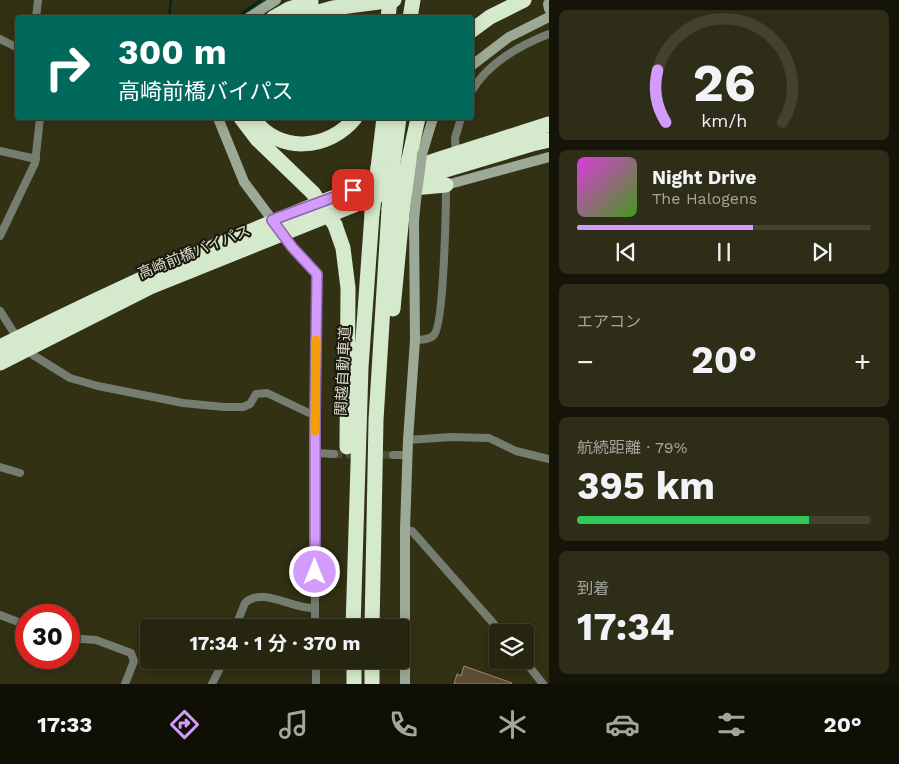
<!DOCTYPE html>
<html lang="ja">
<head>
<meta charset="utf-8">
<style>
  body { margin:0; font-family:"Work Sans","Noto Sans JP",sans-serif; background:#2e2d18; color:#f1f3f6; height:100vh; display:flex; flex-direction:column; font-size:19px; white-space:nowrap }
  * { box-sizing:border-box; margin:0 }
  p { font-size:16px; color:#a4a59e }
  .icon { flex:none; width:28px; height:28px; fill:none; stroke:currentColor; stroke-width:2; stroke-linecap:round; stroke-linejoin:round }
  .map { position:relative; flex:1; overflow:hidden }
  .details { display:flex; flex-direction:column; gap:10px; padding:10px; background:#151408; width:350px }
  .details>* { flex:none }
  .top-card { position:absolute; left:15px; top:15px; width:459px; height:105px; border-radius:5px; box-shadow:0 2px 12px #0003,0 0 0 1px #42422f; background:#00695c; color:#fff; overflow:hidden }
  .tools { position:absolute; left:489px; top:624px; display:grid; gap:10px }
  .tools a { display:grid; place-items:center; width:45px; height:45px; border-radius:5px; background:#26250f; box-shadow:0 2px 12px #0003,0 0 0 1px #42422f; font-size:25px }
  .speed { position:absolute; left:15px; top:604px; display:flex; gap:10px; font-size:25px; font-weight:700; text-align:center }
  .speed>* { display:grid; place-content:center; width:65px; height:65px; border-radius:50%; background:#26250f; box-shadow:0 2px 12px #0003,0 0 0 1px #42422f; line-height:1 }
  .speed .limit { border:8px solid #d22; background:#fff; color:#111 }
  .pin { position:absolute; display:grid; place-items:center; width:42px; height:42px; color:#fff; margin:-21px; border-radius:10px; box-shadow:0 2px 8px #0006 }
  .me { position:absolute; width:55px; margin:-28px; rotate:0deg; stroke-linejoin:round; filter:drop-shadow(0 0 4px #0008) }
  .turn { display:flex; align-items:center; gap:18px; height:105px; padding:0 20px; font-size:22px }
  .turn .icon { width:65px; height:65px; stroke-width:2.5 }
  .turn b { display:block; font-size:35px; line-height:42px }
  .big { font-size:38px; font-weight:700; line-height:1.1 }
  .details .tile { flex:1; display:flex; flex-direction:column; justify-content:center; gap:8px; min-width:0; padding:0 18px; border-radius:8px; background:#2e2d18 }
  .details .dial { align-items:center; gap:0 }
  .dial svg { height:130px; overflow:visible; fill:none; stroke:#42422f; stroke-width:7; stroke-linecap:round; text-anchor:middle }
  .dial text { fill:#f1f3f6; stroke:none }
  .song { display:flex; align-items:center; gap:15px }
  .cover { width:60px; height:60px; border-radius:8px; background:linear-gradient(135deg,hsl(300 70% 55%),hsl(100 70% 35%)) }
  .played { height:5px; border-radius:2px; background:linear-gradient(90deg,#d39cfc 60%,#42422f 60%) }
  .keys { display:flex; justify-content:space-around; direction:ltr }
  .heat { display:flex; justify-content:space-between; align-items:center; font-size:28px; direction:ltr }
  .charge { height:8px; border-radius:4px; background:linear-gradient(90deg,#34c759 79%,#42422f 0) }
  .trip { position:absolute; left:140px; top:619px; width:270px; height:50px; border-radius:5px; background:#26250f; box-shadow:0 2px 12px #0003,0 0 0 1px #42422f; font-weight:700; line-height:50px; text-align:center }
  .dock { display:flex; height:80px; justify-content:space-around; align-items:center; background:#0f0f06; color:#a4a59e }
  .dock .icon { width:35px; height:35px }
  .dock .on { color:#d39cfc }
  .dock b { font-size:22px; color:#f1f3f6 }
  main { display:flex; flex:1; min-height:0 }
  .map>svg:first-child { display:block }
</style>
</head>
<body>
<main>
<div class="map">
<svg width="549" height="684" viewBox="0 0 549 684">
  <rect width="100%" height="100%" fill="#323114"/>
  <g fill="none" stroke-linecap="round" stroke-linejoin="round">
    <path stroke="#01261b" stroke-width="2.5" d="M 169,18 L 171,0
      M 236,18 L 261,0"/>
  </g>
  <path fill="#5d4b32" stroke="#9e8a6f" d="M 464,666 L 512,683 L 511,684 L 454,684 L 457,674 L 461,676 Z"/>
  <g fill="none" stroke-linecap="round" stroke-linejoin="round">
    <path stroke="#4c4b2f" stroke-width="8" stroke-dasharray="8 4" stroke-linecap="butt" d="M 334,454 L 393,455"/>
    <path stroke="#757d71" stroke-width="8" d="M 36,18 L 38,0
      M 0,39 L 18,48
      M 471,92 C 488,63 518,46 549,34
      M 0,151 L 36,159
      M 456,153 L 455,138 L 461,118
      M 282,234 L 304,261 L 317,275 L 315,413 L 315,628
      M 0,236 L 35,163 L 40,118
      M 0,311 L 18,339
      M 415,340 C 421,340 429,340 434,335 C 444,325 446,206 446,185
      M 26,348 L 33,355 L 70,378 L 98,386 L 183,403 L 224,407 L 243,407 L 250,404 L 256,394 L 267,393 L 309,413 L 315,413
      M 408,440 L 451,437 L 489,438 L 516,451 L 549,459
      M 315,453 L 334,454
      M 393,455 L 407,455
      M 0,467 L 20,473
      M 405,530 L 412,531 L 501,632
      M 0,615 L 26,625
      M 235,628 L 245,603 C 262,586 294,610 315,608
      M 69,638 L 96,640 L 131,653 L 134,661 L 125,684
      M 316,660 L 316,684
      M 524,660 L 543,684
      M 212,684 L 224,660"/>
    <path stroke="#9ca996" stroke-width="10" d="M 548,4 L 549,9
      M 248,18 L 276,0
      M 471,66 L 509,37 L 549,17
      M 218,118 L 244,182 L 276,225
      M 422,154 L 433,118
      M 446,185 L 549,157
      M 405,684 L 405,530 L 408,440 L 415,340 L 414,221 L 416,200"/>
    <path stroke="#d5eacd" stroke-width="15" d="M 273,18 L 289,9 L 311,2
      M 297,18 L 333,8 L 394,0
      M 410,18 L 413,0
      M 471,31 L 490,17 L 524,0
      M 241,118 L 257,139 L 313,193
      M 253,118 C 278,155 329,150 355,118
      M 409,159 L 418,118
      M 393,163 L 399,118
      M 378,168 L 384,118
      M 406,184 L 442,171 L 532,144 L 549,140
      M 413,188 L 446,185
      M 335,225 L 343,248 L 348,288 L 347,447
      M 393,309 L 403,204
      M 0,347 C 125,284 253,227 384,178 C 438,158 494,142 549,124
      M 0,363 L 150,287 L 384,193
      M 353,628 L 361,367 L 372,214
      M 372,628 L 376,420 L 389,209
      M 354,660 L 354,684
      M 372,660 L 372,684"/>
    <path stroke="#9ca996" stroke-width="10" d="M 416,200 L 422,154"/>
    <path stroke="#d5eacd" stroke-width="15" d="M 388,18 L 390,0
      M 313,193 L 335,225
      M 403,204 L 409,159
      M 389,209 L 393,163
      M 372,214 L 378,168"/>
  </g>
  <g fill="none" stroke-linecap="round" stroke-linejoin="round">
    <g stroke="#8965a4" stroke-width="12">
      <path id="route" d="M 315,572 L 315,414 L 317,274 L 292,247 L 272,220 L 353,190"/>
    </g>
    <use href="#route" stroke="#d39cfc" stroke-width="9"/>
    <path stroke="#f59e0b" stroke-width="9" d="M 315,431 L 316,340"/>
  </g>
  <g text-anchor="middle" dominant-baseline="central" stroke-width="4" stroke-linejoin="round" paint-order="stroke">
    <g font-size="15" fill="#dddccb" stroke="#19180c">
      <text transform="translate(194 252) rotate(-22)">高崎前橋バイパス</text>
      <text transform="translate(343 371) rotate(-87)">関越自動車道</text>
    </g>
  </g>
</svg>
<div class="tools">
<a><svg class="icon" aria-label="layers" viewBox="0 0 24 24"><path d="M12 4l9 5-9 5-9-5zM3 14l9 5 9-5"/></svg></a>
</div>
<div class="speed"><div class="limit">30</div></div>
<div class="pin" style="left:353px;top:190px;background:#d93025"><svg class="icon" aria-label="arrive" viewBox="0 0 24 24"><path d="M6 21V4h12l-3 4 3 4H6"/></svg></div>
<svg class="me" style="left:315px;top:572px" viewBox="-20 -20 40 40"><circle r="17" fill="#d39cfc" stroke="#fff" stroke-width="3"/><path d="M0-11L8 9 0 5-8 9z" fill="#fff"/></svg>
<div class="trip">17:34 · 1 分 · 370 m</div>
<div class="top-card">
<div class="turn"><svg class="icon" aria-label="right" viewBox="0 0 24 24"><path d="M7 20v-9h11M14 6l5 5-5 5"/></svg><div><b>300 m</b>高崎前橋バイパス</div></div>
</div>
</div>
<section class="details">
<div class="tile dial"><svg viewBox="0 0 100 80">
<path d="M14 69A42 42 0 1 1 86 69"/>
<path d="M14 69A42 42 0 0 1 9 37" stroke="#d39cfc"/>
<text x="50" y="56" font-size="32" font-weight="700">26</text>
<text x="50" y="72" font-size="11">km/h</text>
</svg></div>
<div class="tile">
<div class="song"><i class="cover"></i><div><b>Night Drive</b><p>The Halogens</p></div></div>
<div class="played"></div>
<div class="keys"><svg class="icon" aria-label="previous" viewBox="0 0 24 24"><path d="M18 5L8 12l10 7zM5 5v14"/></svg><svg class="icon" aria-label="pause" viewBox="0 0 24 24"><path d="M8 5v14M16 5v14"/></svg><svg class="icon" aria-label="next" viewBox="0 0 24 24"><path d="M6 5l10 7-10 7zM19 5v14"/></svg></div>
</div>
<div class="tile"><p>エアコン</p>
<div class="heat"><a>−</a><b class="big">20°</b><a>+</a></div>
</div>
<div class="tile"><p>航続距離 · 79%</p><b class="big">395 km</b><div class="charge"></div></div>
<div class="tile"><p>到着</p><b class="big">17:34</b></div>
</section>
</main>
<nav class="dock">
<b>17:33</b>
<svg class="icon on" aria-label="directions" viewBox="0 0 24 24"><path d="M12 3l9 9-9 9-9-9zM9 14v-3h6M13 9l2 2-2 2"/></svg>
<svg class="icon" aria-label="music" viewBox="0 0 24 24"><path d="M9 18V5l10-2v13"/><circle cx="6" cy="18" r="3"/><circle cx="16" cy="16" r="3"/></svg>
<svg class="icon" aria-label="phone" viewBox="0 0 24 24"><path d="M5 4h4l2 5-3 2q2 4 5 5l2-3 5 2v4C11 20 4 13 5 4z"/></svg>
<svg class="icon" aria-label="climate" viewBox="0 0 24 24"><path d="M12 3v18M4 7l16 10M4 17L20 7"/></svg>
<svg class="icon" aria-label="car" viewBox="0 0 24 24"><path d="M5 17H2v-5l4-1 3-4h7l3 4 3 1v5h-3M9 17h6M6 11h13"/><circle cx="7" cy="17" r="2"/><circle cx="17" cy="17" r="2"/></svg>
<svg class="icon" aria-label="filters" viewBox="0 0 24 24"><path d="M4 7h16M4 17h16"/><circle cx="9" cy="7" r="2"/><circle cx="15" cy="17" r="2"/></svg>
<b>20°</b>
</nav>
</body>
</html>
